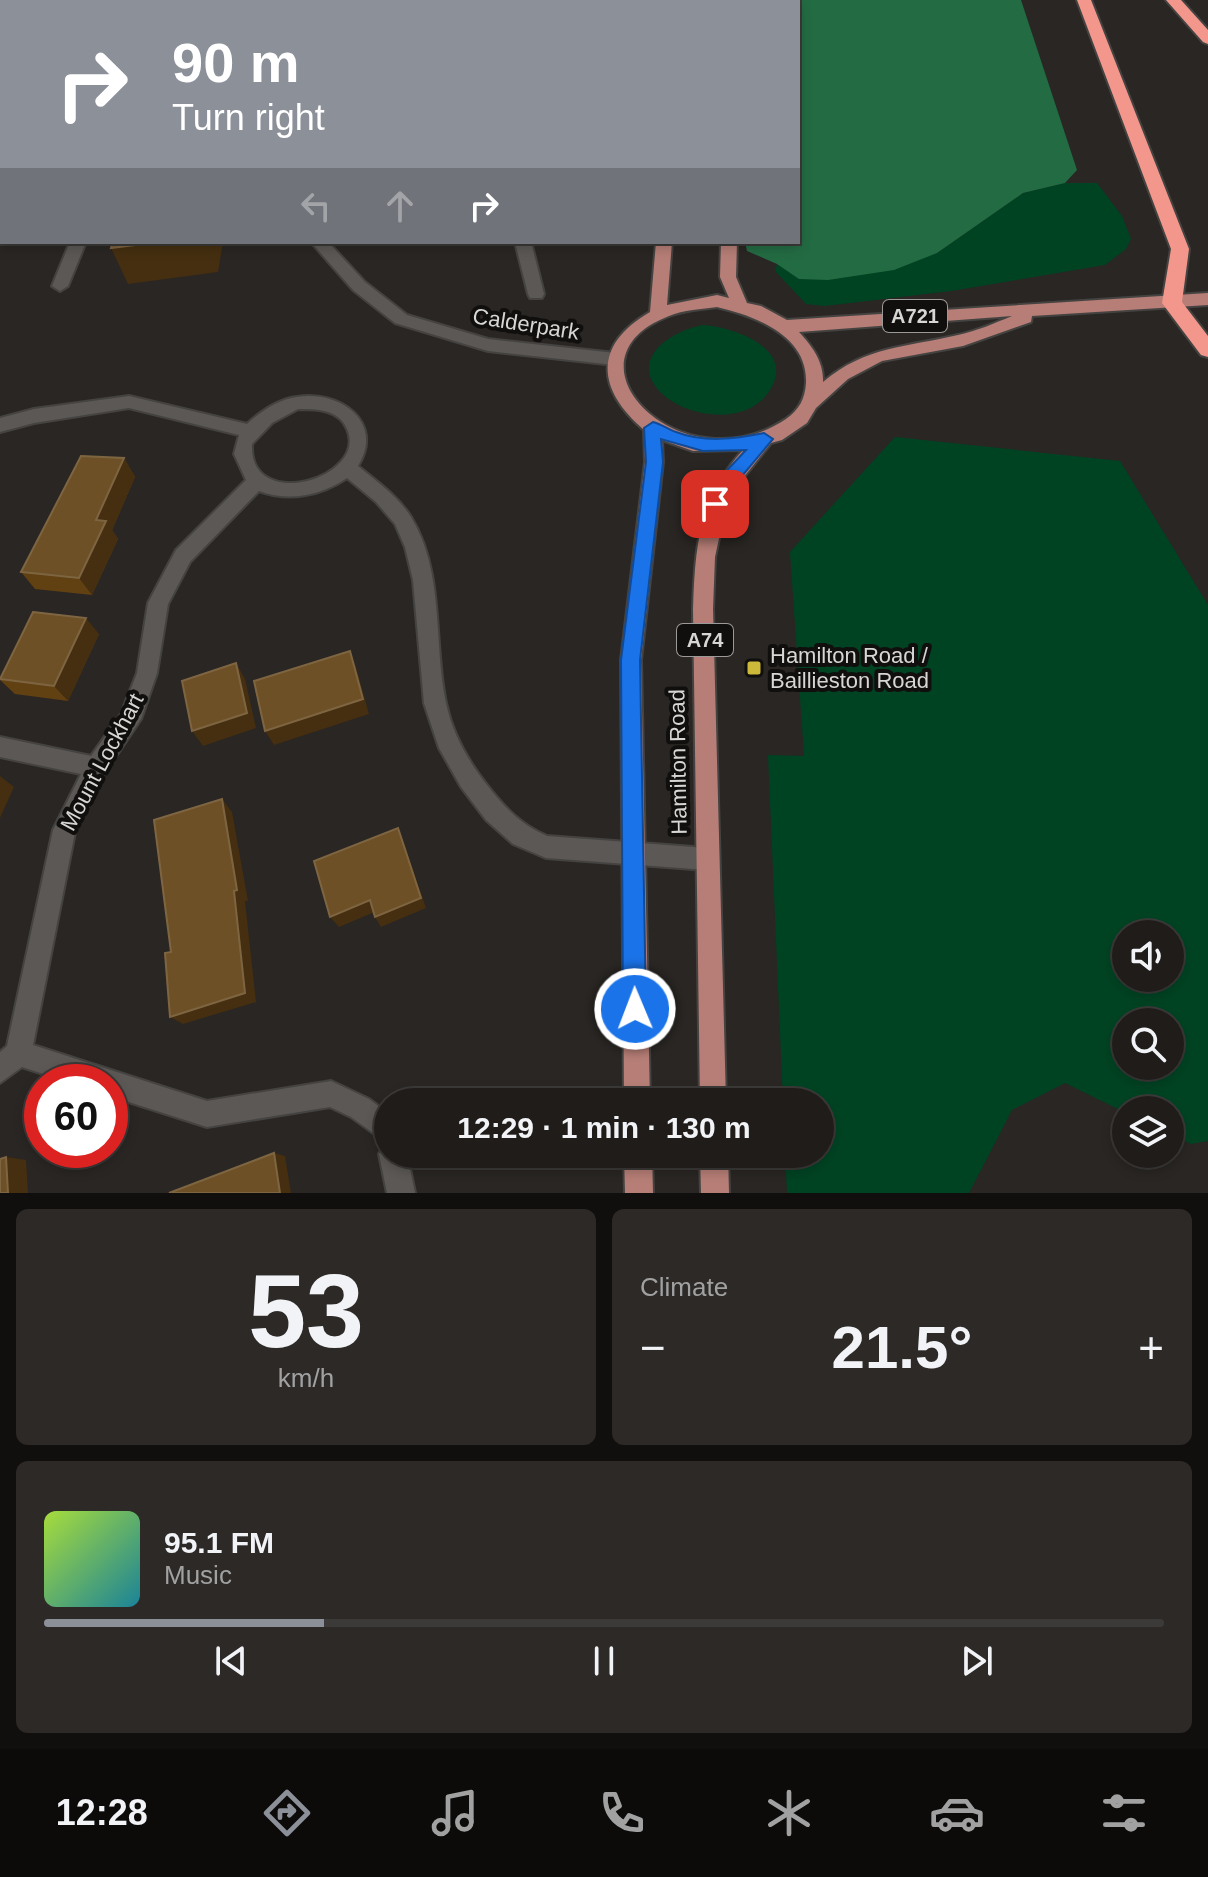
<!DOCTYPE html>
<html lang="en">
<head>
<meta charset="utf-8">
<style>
  body { margin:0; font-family:Arial,sans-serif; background:#2c2927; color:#f1f3f6; height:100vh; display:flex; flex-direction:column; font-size:30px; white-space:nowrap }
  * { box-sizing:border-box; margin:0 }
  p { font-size:26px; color:#a1a1a2 }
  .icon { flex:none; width:44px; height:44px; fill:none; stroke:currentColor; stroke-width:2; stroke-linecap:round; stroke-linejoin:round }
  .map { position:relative; height:1193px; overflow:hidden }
  .side { display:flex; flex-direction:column; gap:16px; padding:16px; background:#110f0e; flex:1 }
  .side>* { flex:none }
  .top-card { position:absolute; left:0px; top:0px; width:800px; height:244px; box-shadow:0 4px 12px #0003,0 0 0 2px #3c3a39; background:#8c9099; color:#fff; overflow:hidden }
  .controls { position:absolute; left:1112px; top:920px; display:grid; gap:16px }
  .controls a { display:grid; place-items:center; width:72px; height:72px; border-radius:50%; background:#1f1c1a; box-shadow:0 4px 12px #0003,0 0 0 2px #3c3a39; font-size:40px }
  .speed { position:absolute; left:24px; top:1064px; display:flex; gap:16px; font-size:40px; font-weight:700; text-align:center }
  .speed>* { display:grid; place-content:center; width:104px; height:104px; border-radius:50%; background:#1f1c1a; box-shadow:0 4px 12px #0003,0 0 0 2px #3c3a39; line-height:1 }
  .speed .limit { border:12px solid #d22; background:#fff; color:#111 }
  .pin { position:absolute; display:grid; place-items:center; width:68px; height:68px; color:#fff; margin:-34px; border-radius:16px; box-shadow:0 4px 12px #0006 }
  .me { position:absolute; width:88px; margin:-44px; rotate:359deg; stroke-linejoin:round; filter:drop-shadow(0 0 6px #0008) }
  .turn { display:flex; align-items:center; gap:28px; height:168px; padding:0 40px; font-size:36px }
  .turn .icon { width:104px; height:104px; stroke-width:2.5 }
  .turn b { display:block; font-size:56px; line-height:68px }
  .lanes { display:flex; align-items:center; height:76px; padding:0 40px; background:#0003; justify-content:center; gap:40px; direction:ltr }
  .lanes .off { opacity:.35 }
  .big { font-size:60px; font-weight:700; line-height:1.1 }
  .side .widget { flex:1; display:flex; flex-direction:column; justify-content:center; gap:12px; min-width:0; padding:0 28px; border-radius:12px; background:#2c2927 }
  .side .dial { align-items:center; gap:0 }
  .dial b { font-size:104px; line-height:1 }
  .song { display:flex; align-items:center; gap:24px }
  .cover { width:96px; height:96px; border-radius:12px; background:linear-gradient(135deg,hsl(80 70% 55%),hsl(190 70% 35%)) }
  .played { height:8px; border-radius:4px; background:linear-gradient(90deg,#8c9099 25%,#3c3a39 25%) }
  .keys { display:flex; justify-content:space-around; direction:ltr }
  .heat { display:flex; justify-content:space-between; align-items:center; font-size:44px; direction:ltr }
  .side .tiles { flex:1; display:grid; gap:16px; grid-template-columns:1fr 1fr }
  .widget:last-child { grid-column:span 2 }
  .trip { position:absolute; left:374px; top:1088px; width:460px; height:80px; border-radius:40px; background:#1f1c1a; box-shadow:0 4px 12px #0003,0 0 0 2px #3c3a39; font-weight:700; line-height:80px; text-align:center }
  .tabs { display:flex; height:128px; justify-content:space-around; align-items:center; background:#0c0b0a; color:#a1a1a2 }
  .tabs .icon { width:56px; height:56px }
  .tabs .selected { color:#8c9099 }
  .tabs b { font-size:36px; color:#f1f3f6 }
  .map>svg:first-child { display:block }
</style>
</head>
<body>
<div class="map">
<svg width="1208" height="1193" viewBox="0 0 1208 1193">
  <rect width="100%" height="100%" fill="#292623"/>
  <path fill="#004323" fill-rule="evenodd" d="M 1065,183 L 1097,183 L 1122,216 L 1131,239 L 1126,249 L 1105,265 L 951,291 L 825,306 L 806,304 L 775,271 L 777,264 L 937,253 L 1023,193 Z
    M 703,325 C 735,327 799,350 768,393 C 746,424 693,418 667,398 C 624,364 666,332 703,325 Z
    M 895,437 L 1120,461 L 1208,605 L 1208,1141 L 1191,1144 L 1170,1134 L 1170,1110 L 1126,1110 L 1126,1113 L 1065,1083 L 1012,1110 L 969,1193 L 787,1193 L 785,1154 L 820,1154 L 820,1102 L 783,1102 L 768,755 L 804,756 L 790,552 ZM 1126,934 L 1170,934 L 1170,978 L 1126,978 ZM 1126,1022 L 1170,1022 L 1170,1066 L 1126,1066 Z"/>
  <path fill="#236b43" d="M 779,0 L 1021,0 L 1077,170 L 1065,183 L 1023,193 L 937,253 L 894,270 L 828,280 L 799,279 L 777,264 L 747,251 L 745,242 L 798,242 L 798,2 Z"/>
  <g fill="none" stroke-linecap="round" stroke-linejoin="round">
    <g stroke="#454341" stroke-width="4">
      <path id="minor" d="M 257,0 L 272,0 L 273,2 L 258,2 Z
        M 2,4 L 2,12 L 0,13 L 0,5 Z
        M 70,242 L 86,242 L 68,286 L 60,291 L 52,286 Z
        M 311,242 L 328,242 L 365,282 L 407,315 L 488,339 L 615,353 L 623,359 L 615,365 L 488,351 L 395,323 L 353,290 Z
        M 515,242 L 531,242 L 544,294 L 542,298 L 530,298 L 528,294 Z
        M 129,396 L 247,424 C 260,412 279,399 297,397 C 340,390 385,422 358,466 C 376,481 398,496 411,517 C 445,573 433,642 446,703 C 452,733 468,761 487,785 C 504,807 521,825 547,836 L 707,848 L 715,851 L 719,859 L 715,867 L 707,870 L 546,858 L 513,844 L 486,820 L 461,787 L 439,748 L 424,703 L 413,580 L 405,547 L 395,524 L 376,502 L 347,478 C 320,496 289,502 259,491 L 190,562 L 168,604 L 157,673 L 141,719 L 104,774 L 75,832 L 33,1045 L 207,1101 L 331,1081 L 369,1099 L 388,1113 L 388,1154 L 407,1154 L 415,1193 L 387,1193 L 379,1154 L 387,1143 L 351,1117 L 330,1107 L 207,1127 L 110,1096 L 110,1082 L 68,1082 L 22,1067 L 0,1083 L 0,1052 L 7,1046 L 53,830 L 81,774 L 0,757 L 0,737 L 91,756 L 121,714 L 137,673 L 148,603 L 176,550 L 246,480 L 234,454 L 239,435 L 129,408 L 34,423 L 0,432 L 0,418 L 34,409 ZM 298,409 C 316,409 339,409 347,429 C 369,478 248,514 252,444 L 272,423 Z"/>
    </g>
    <g stroke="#454341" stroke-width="4">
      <path id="major" d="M 761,0 L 773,0 L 773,2 L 761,2 Z
        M 656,242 L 672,242 L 667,305 L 717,295 L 729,298 L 720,277 L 721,242 L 737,242 L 736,277 L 747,303 L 761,306 L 787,320 L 1208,293 L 1208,305 L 1032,316 L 1031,322 L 963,346 L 882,361 L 848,379 L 816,408 L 807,423 L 782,440 L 771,443 L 728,497 L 715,557 L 713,609 L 726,1102 L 700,1102 L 693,609 C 695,546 699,498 743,450 L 693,451 L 662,440 L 663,462 L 641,660 L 650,1102 L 624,1102 L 621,660 L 645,462 L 644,430 C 596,389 593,345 650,312 ZM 717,307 C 755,316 808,335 806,383 C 805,399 799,410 786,419 C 682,488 554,360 669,316 C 683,310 702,309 717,307 ZM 1012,316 C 995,323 977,331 958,335 C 908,347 865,346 823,382 C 824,362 812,346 799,332 Z
        M 624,1154 L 652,1154 L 653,1193 L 625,1193 Z
        M 700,1154 L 728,1154 L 729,1193 L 701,1193 Z"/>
    </g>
    <g stroke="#454341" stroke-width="4">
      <path id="highway" d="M 1077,0 L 1091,0 L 1189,249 L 1182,302 L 1208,336 L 1208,357 L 1201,355 L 1162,303 L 1171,249 Z
        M 1166,0 L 1181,0 L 1208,30 L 1208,44 L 1203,42 Z"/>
    </g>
    <use href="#minor" fill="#5b5855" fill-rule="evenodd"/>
    <use href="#major" fill="#b67e76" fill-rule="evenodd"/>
    <use href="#highway" fill="#f3978c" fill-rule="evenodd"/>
  </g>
  <path fill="#614012" d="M 375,0 L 576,0 L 575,2 L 374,2 Z
    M 124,458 L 135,477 L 112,530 L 118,539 L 92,595 L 35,589 L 21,572 Z
    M 99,634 L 68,701 L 15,694 L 0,680 L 0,677 Z"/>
  <path fill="#452f10" d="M 159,242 L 223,242 L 218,272 L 128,284 L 111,248 Z
    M 124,458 L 135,477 L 112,530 L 118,539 L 92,595 L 79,578 L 96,520 Z
    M 86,618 L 99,634 L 68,701 L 54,686 Z
    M 350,651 L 356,667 L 369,714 L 274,745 L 265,731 Z
    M 236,663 L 245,679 L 256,728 L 203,746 L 192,731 Z
    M 0,776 L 14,787 L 0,818 Z
    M 222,799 L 232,812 L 248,901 L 245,901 L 256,1002 L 183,1024 L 170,1017 Z
    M 398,828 L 403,840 L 426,908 L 381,927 L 375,917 Z
    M 370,900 L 377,911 L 339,927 L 330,917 Z
    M 274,1153 L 285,1156 L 291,1193 L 280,1193 Z
    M 6,1157 L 26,1160 L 28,1193 L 8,1193 Z"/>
  <path fill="#6e5027" stroke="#7e6542" stroke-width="2" d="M 375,0 L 516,0 L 515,2 L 374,2 Z
    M 113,242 L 159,242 L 111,248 Z
    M 81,456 L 124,458 L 96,520 L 106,521 L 79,578 L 21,572 Z
    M 33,612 L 86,618 L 54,686 L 0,679 Z
    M 350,651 L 363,699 L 265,731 L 254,681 Z
    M 236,663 L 247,713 L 192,731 L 182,681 Z
    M 222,799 L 237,890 L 234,891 L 245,993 L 170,1017 L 165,953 L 171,952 L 154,820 Z
    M 398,828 L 421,898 L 375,917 L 370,900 L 330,917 L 314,861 Z
    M 274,1153 L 280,1193 L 169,1193 Z
    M 6,1157 L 8,1193 L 0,1193 L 0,1159 Z"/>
  <path fill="#1a73e8" stroke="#114b97" stroke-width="2" d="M 653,422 C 661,424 668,429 676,432 C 705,443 735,439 764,433 L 773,439 L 731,489 L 721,508 L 715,510 L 707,504 L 718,480 L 746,450 L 703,451 L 661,439 L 663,462 L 640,660 L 646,1009 L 643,1017 L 635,1020 L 626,1017 L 623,1009 L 621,660 L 646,462 L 644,428 Z"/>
  <rect fill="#ccb939" stroke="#110f0e" stroke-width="3" x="746" y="660" width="16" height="16" rx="4"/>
  <g text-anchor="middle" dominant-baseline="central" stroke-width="8" stroke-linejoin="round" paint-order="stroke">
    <g fill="#110f0e" stroke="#9c9a99" stroke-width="2">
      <rect x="883" y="300" width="64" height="32" rx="6"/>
      <rect x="677" y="624" width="56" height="32" rx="6"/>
    </g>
    <g font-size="20" font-weight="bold" fill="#d8d6d4">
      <text x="915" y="316">A721</text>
      <text x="705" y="640">A74</text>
    </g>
    <g font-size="22" fill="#d8d6d4" stroke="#110f0e">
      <text transform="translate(526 324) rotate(9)">Calderpark</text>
      <text transform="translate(102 762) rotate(-62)">Mount Lockhart</text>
      <text transform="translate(678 762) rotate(-91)">Hamilton Road</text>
    </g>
    <g font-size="22" fill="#d8d6d4" stroke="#110f0e" text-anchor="start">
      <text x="770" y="655">Hamilton Road /<tspan x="770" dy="25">Baillieston Road</tspan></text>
    </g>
  </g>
</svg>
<div class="controls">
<a><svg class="icon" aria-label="sound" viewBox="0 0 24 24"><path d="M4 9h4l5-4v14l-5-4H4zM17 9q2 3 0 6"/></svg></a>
<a><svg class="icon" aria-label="search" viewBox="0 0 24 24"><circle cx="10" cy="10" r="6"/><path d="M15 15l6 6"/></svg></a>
<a><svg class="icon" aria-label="layers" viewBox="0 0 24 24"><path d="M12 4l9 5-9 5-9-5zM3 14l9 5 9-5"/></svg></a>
</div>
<div class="speed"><div class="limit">60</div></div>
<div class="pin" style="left:715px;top:504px;background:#d93025"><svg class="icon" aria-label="arrive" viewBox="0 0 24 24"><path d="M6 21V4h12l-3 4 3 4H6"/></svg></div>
<svg class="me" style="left:635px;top:1009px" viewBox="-20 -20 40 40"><circle r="17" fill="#1a73e8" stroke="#fff" stroke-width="3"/><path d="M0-11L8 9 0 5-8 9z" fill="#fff"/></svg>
<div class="trip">12:29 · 1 min · 130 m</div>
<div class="top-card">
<div class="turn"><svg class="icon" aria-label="right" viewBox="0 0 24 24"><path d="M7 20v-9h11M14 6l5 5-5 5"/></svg><div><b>90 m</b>Turn right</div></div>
<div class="lanes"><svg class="icon off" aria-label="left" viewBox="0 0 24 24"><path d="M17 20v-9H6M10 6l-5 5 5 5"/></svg><svg class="icon off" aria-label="ahead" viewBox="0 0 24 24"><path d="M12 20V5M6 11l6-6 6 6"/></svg><svg class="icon" aria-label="right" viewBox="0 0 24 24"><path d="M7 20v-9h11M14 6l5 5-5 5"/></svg></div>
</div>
</div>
<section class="side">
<div class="tiles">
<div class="widget dial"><b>53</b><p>km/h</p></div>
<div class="widget"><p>Climate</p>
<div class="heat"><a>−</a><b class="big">21.5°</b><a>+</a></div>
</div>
<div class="widget">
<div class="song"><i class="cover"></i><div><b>95.1 FM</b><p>Music</p></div></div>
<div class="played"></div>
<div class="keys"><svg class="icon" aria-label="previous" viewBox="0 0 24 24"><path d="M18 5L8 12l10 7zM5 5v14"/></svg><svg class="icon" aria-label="pause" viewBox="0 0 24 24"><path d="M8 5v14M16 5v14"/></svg><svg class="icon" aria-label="next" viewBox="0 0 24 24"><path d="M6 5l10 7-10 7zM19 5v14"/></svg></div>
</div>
</div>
</section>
<nav class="tabs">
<b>12:28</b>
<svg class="icon selected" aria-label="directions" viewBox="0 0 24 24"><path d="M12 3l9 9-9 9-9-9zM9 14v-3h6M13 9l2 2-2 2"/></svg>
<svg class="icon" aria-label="music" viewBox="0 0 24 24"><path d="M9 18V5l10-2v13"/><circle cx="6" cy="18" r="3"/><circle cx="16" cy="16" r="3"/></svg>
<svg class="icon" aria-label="phone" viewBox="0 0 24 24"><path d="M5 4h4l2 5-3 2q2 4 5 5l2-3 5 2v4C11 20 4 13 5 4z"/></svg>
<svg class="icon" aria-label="climate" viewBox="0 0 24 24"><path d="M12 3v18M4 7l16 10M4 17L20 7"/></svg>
<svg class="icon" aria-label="car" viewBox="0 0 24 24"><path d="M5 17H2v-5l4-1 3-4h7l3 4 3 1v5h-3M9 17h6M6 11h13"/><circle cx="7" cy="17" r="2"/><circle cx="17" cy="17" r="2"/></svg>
<svg class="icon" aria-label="filters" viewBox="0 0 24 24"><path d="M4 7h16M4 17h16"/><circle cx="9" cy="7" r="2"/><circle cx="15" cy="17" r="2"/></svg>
</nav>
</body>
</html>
